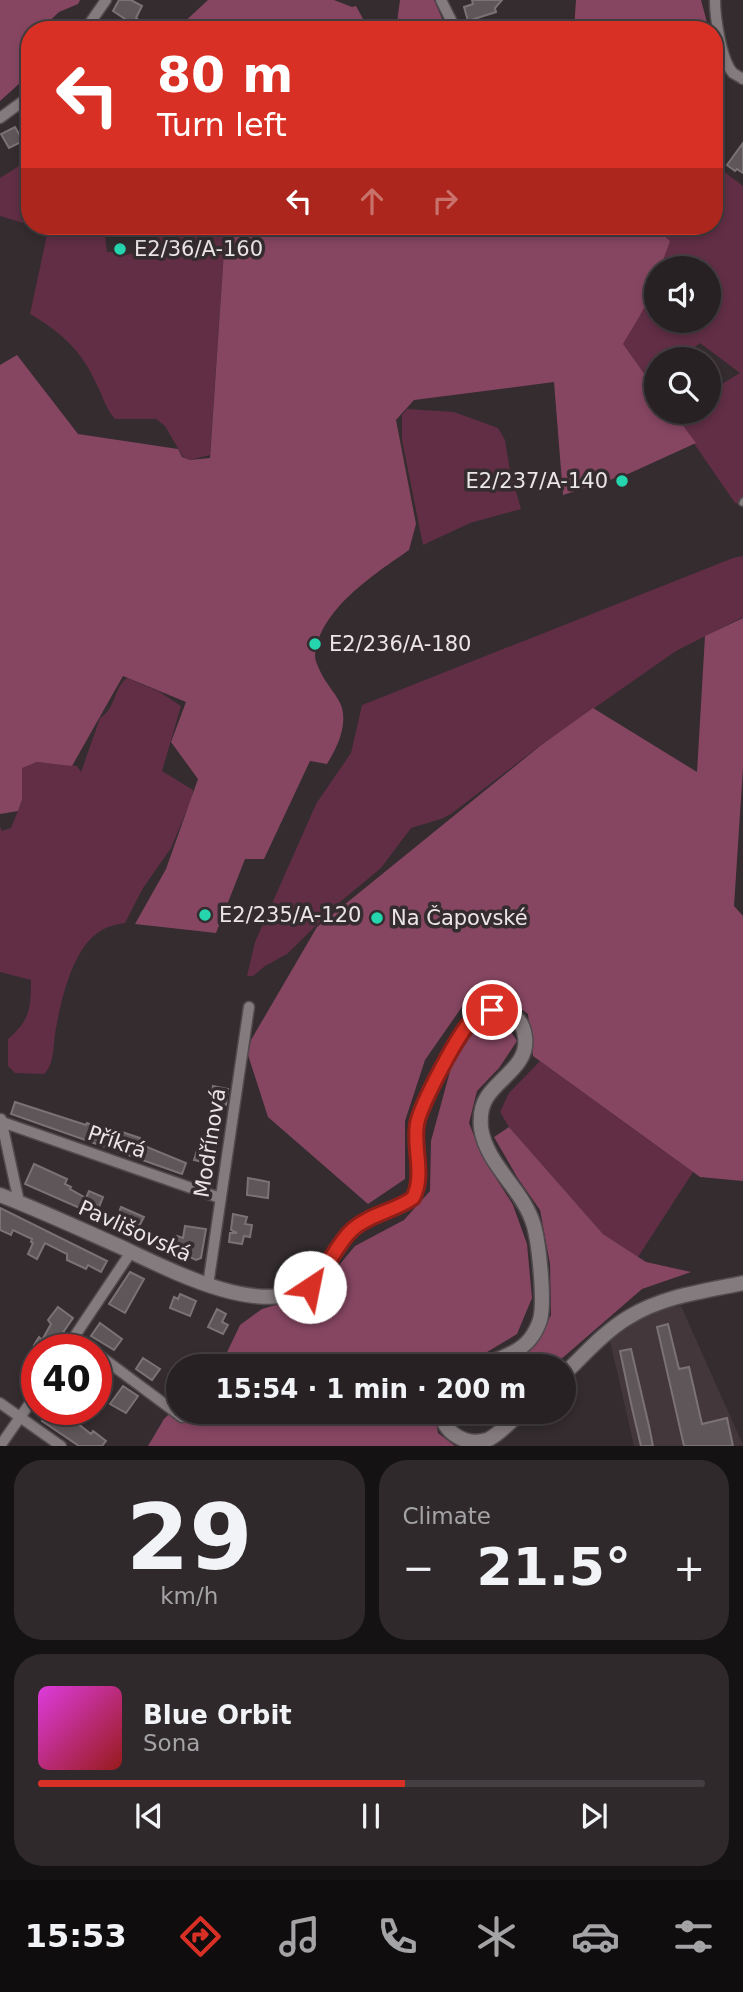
<!DOCTYPE html>
<html lang="en">
<head>
<meta charset="utf-8">
<style>
  body { margin:0; font-family:"DejaVu Sans",sans-serif; background:#2f292b; color:#f1f3f6; height:100vh; display:flex; flex-direction:column; font-size:26px; white-space:nowrap }
  * { box-sizing:border-box; margin:0 }
  p { font-size:23px; color:#a4a3a6 }
  .icon { flex:none; width:38px; height:38px; fill:none; stroke:currentColor; stroke-width:2; stroke-linecap:round; stroke-linejoin:round }
  .map { position:relative; height:1446px; overflow:hidden }
  .sheet { display:flex; flex-direction:column; gap:14px; padding:14px; background:#151213; flex:1 }
  .sheet>* { flex:none }
  .banner { position:absolute; left:21px; top:21px; width:702px; height:214px; border-radius:28px; box-shadow:0 4px 10px #0003,0 0 0 2px #433e41; background:#d93025; color:#fff; overflow:hidden }
  .fabs { position:absolute; left:644px; top:256px; display:grid; gap:14px }
  .fabs a { display:grid; place-items:center; width:77px; height:77px; border-radius:50%; background:#272123; box-shadow:0 4px 10px #0003,0 0 0 2px #433e41; font-size:35px }
  .speed { position:absolute; left:21px; top:1334px; display:flex; gap:14px; font-size:35px; font-weight:700; text-align:center }
  .speed>* { display:grid; place-content:center; width:91px; height:91px; border-radius:50%; background:#272123; box-shadow:0 4px 10px #0003,0 0 0 2px #433e41; line-height:1 }
  .speed .limit { border:10px solid #d22; background:#fff; color:#111 }
  .pin { position:absolute; display:grid; place-items:center; width:60px; height:60px; color:#fff; margin:-30px; border:4px solid #fff; border-radius:50%; box-shadow:0 2px 7px #0007 }
  .me { position:absolute; width:77px; margin:-38px; rotate:34deg; stroke-linejoin:round; filter:drop-shadow(0 0 5px #0008) }
  .turn { display:flex; align-items:center; gap:24px; height:147px; padding:0 21px; font-size:32px }
  .turn .icon { width:91px; height:91px; stroke-width:2.5 }
  .turn b { display:block; font-size:49px; line-height:60px }
  .lanes { display:flex; align-items:center; height:66px; padding:0 21px; background:#0003; justify-content:center; gap:35px; direction:ltr }
  .lanes .off { opacity:.35 }
  .big { font-size:52px; font-weight:700; line-height:1.1 }
  .sheet .card { flex:1; display:flex; flex-direction:column; justify-content:center; gap:10px; min-width:0; padding:0 24px; border-radius:28px; background:#2f292b }
  .sheet .dial { align-items:center; gap:0 }
  .dial b { font-size:91px; line-height:1 }
  .song { display:flex; align-items:center; gap:21px }
  .cover { width:84px; height:84px; border-radius:10px; background:linear-gradient(135deg,hsl(300 70% 55%),hsl(0 70% 35%)) }
  .played { height:7px; border-radius:4px; background:linear-gradient(90deg,#d93025 55%,#433e41 55%) }
  .keys { display:flex; justify-content:space-around; direction:ltr }
  .heat { display:flex; justify-content:space-between; align-items:center; font-size:38px; direction:ltr }
  .sheet .tiles { flex:1; display:grid; gap:14px; grid-template-columns:1fr 1fr }
  .card:last-child { grid-column:span 2 }
  .trip { position:absolute; left:166px; top:1354px; width:410px; height:70px; border-radius:35px; background:#272123; box-shadow:0 4px 10px #0003,0 0 0 2px #433e41; font-weight:700; line-height:70px; text-align:center }
  .dock { display:flex; height:112px; justify-content:space-around; align-items:center; background:#100d0e; color:#a4a3a6 }
  .dock .icon { width:49px; height:49px }
  .dock .selected { color:#d93025 }
  .dock b { font-size:32px; color:#f1f3f6 }
  .map>svg:first-child { display:block }
</style>
</head>
<body>
<div class="map">
<svg width="743" height="1446" viewBox="0 0 743 1446">
  <rect width="100%" height="100%" fill="#342c2f"/>
  <path fill="#44373c" d="M 681,1306 L 743,1445 L 743,1446 L 634,1446 L 610,1341 L 629,1322 L 661,1308 Z"/>
  <path fill="#612e45" d="M 30,159 L 30,225 L 0,216 L 0,178 Z
    M 714,164 L 743,186 L 743,505 L 735,503 L 673,413 L 709,411 L 709,392 L 740,373 L 700,343 L 680,359 L 656,359 L 656,377 L 651,382 L 622,344 L 656,270 L 656,320 L 709,320 L 709,268 L 657,268 L 663,235 L 668,226 L 714,226 Z
    M 32,226 L 121,226 L 105,236 L 107,252 L 121,252 L 127,255 L 134,253 L 156,236 L 154,232 L 148,233 L 143,226 L 230,226 L 225,236 L 210,455 L 190,460 L 183,457 L 165,426 L 156,419 L 115,419 C 106,409 103,397 97,385 C 81,350 62,333 30,314 L 48,230 L 43,227 Z
    M 407,409 L 454,412 L 498,428 L 505,440 L 510,471 L 521,509 L 470,523 L 423,545 L 402,440 L 402,415 Z
    M 743,556 L 743,617 L 676,651 L 537,748 L 451,814 L 441,819 L 411,828 L 381,868 L 340,902 L 287,954 L 265,966 L 253,976 L 247,976 L 255,942 L 316,804 L 351,753 L 362,705 L 733,558 Z
    M 127,678 L 160,692 L 181,706 L 162,771 L 193,790 L 192,798 L 171,848 L 143,888 L 125,923 C 114,925 104,927 95,935 C 71,954 60,1004 55,1034 C 53,1048 54,1065 44,1074 L 15,1073 L 8,1066 L 8,1039 C 30,1020 31,1008 31,980 L 0,972 L 0,827 L 2,831 L 11,828 L 22,801 L 21,768 L 37,762 L 77,766 L 81,772 L 100,718 C 116,709 113,688 127,678 Z
    M 540,1061 L 693,1172 L 638,1257 L 603,1234 L 509,1127 L 500,1112 L 509,1093 Z"/>
  <path fill="#864662" d="M 0,0 L 80,0 L 78,4 L 59,12 L 40,30 L 30,30 L 30,74 L 0,101 Z
    M 208,0 L 334,0 L 352,7 L 356,6 L 369,30 L 185,30 L 180,26 Z
    M 400,0 L 434,0 L 447,30 L 396,30 Z
    M 576,0 L 701,0 L 709,30 L 574,30 Z
    M 714,49 C 723,83 732,114 714,147 Z
    M 230,226 L 667,226 L 663,235 L 670,241 L 660,268 L 656,268 C 656,295 636,321 623,344 L 656,390 L 656,411 L 672,411 L 696,443 L 628,474 L 563,495 L 554,382 L 414,400 L 396,420 L 416,524 L 409,550 C 375,574 319,609 315,656 C 315,661 318,666 320,671 C 325,683 339,697 342,708 C 347,727 337,748 327,764 L 310,761 L 264,859 L 245,859 L 216,933 L 135,924 L 166,869 L 198,779 L 171,742 L 186,702 L 123,676 L 72,766 L 37,762 L 22,768 L 22,800 L 18,811 L 0,814 L 0,365 L 17,355 L 78,434 L 178,449 L 182,457 L 190,460 L 210,458 L 225,236 Z
    M 743,618 L 743,768 L 734,906 L 743,916 L 743,1181 L 700,1177 L 533,1056 L 528,1014 L 500,994 L 466,1001 L 425,1060 L 405,1121 L 405,1179 L 368,1204 L 268,1117 L 248,1055 L 251,1040 L 317,927 L 540,746 L 593,708 L 697,772 L 705,636 Z
    M 503,1020 L 517,1041 L 499,1068 L 477,1091 L 469,1123 L 482,1156 L 513,1205 L 527,1244 L 532,1298 L 517,1334 L 462,1367 L 220,1367 L 240,1325 L 262,1309 L 316,1293 L 355,1246 L 404,1220 L 430,1191 L 431,1141 L 452,1064 L 479,1024 Z
    M 509,1127 L 603,1234 L 646,1262 L 691,1272 L 642,1289 L 552,1367 L 507,1367 L 536,1345 L 551,1315 L 550,1264 L 540,1210 L 517,1177 L 494,1137 Z
    M 178,1405 L 178,1412 L 434,1412 L 438,1433 L 455,1446 L 148,1446 L 164,1419 Z"/>
  <path fill="#5e5659" stroke="#7b7275" stroke-width="2" d="M 119,0 L 131,0 L 142,6 L 136,18 L 151,28 L 150,30 L 139,30 L 124,21 L 125,19 L 113,11 Z
    M 472,0 L 502,0 L 495,8 L 496,12 L 468,21 L 464,7 L 473,4 Z
    M 15,127 L 23,141 L 9,148 L 1,134 Z
    M 743,143 L 743,173 L 737,169 L 735,171 L 727,165 Z
    M 213,1086 L 228,1089 L 226,1105 L 210,1104 Z
    M 15,1102 L 86,1125 L 87,1123 L 106,1130 L 107,1127 L 140,1138 L 139,1142 L 143,1144 L 142,1145 L 186,1163 L 182,1174 L 11,1114 Z
    M 200,1141 L 216,1145 L 211,1164 L 194,1160 Z
    M 34,1164 L 67,1179 L 65,1184 L 71,1187 L 70,1189 L 86,1198 L 89,1191 L 103,1197 L 97,1212 L 93,1210 L 91,1213 L 25,1184 Z
    M 248,1178 L 269,1182 L 268,1198 L 247,1195 Z
    M 121,1207 L 144,1217 L 136,1232 L 130,1229 L 125,1231 L 124,1226 L 118,1223 L 119,1218 L 117,1217 Z
    M 0,1208 L 107,1261 L 101,1272 L 88,1265 L 86,1269 L 67,1260 L 67,1254 L 45,1243 L 37,1259 L 28,1254 L 33,1243 L 31,1242 L 32,1239 L 13,1230 L 11,1235 L 0,1230 Z
    M 233,1214 L 247,1217 L 245,1224 L 252,1225 L 250,1237 L 244,1236 L 242,1244 L 229,1242 L 230,1233 L 237,1233 L 231,1230 Z
    M 185,1226 L 206,1229 L 201,1258 L 196,1260 L 171,1248 L 177,1236 L 183,1238 Z
    M 130,1272 L 144,1279 L 125,1313 L 109,1304 Z
    M 180,1294 L 196,1301 L 190,1316 L 170,1308 L 174,1297 L 178,1299 Z
    M 58,1307 L 73,1318 L 53,1347 L 56,1349 L 37,1349 L 38,1347 L 34,1345 L 39,1337 L 42,1340 L 51,1324 L 48,1320 Z
    M 217,1309 L 226,1314 L 222,1322 L 228,1325 L 223,1334 L 208,1327 Z
    M 100,1323 L 122,1339 L 114,1350 L 91,1336 Z
    M 668,1324 L 679,1369 L 689,1367 L 702,1424 L 727,1418 L 733,1446 L 684,1446 L 657,1327 Z
    M 631,1349 L 649,1426 L 653,1446 L 641,1446 L 632,1408 L 620,1351 Z
    M 143,1358 L 160,1369 L 152,1380 L 136,1369 Z
    M 123,1386 L 138,1396 L 126,1413 L 110,1404 Z
    M 51,1409 L 59,1409 L 91,1434 L 93,1431 L 106,1441 L 102,1446 L 79,1446 L 42,1421 Z"/>
  <g fill="none" stroke-linecap="round" stroke-linejoin="round">
    <g stroke="#514b4d" stroke-width="8">
      <path id="service" d="M 742,503 L 743,501"/>
    </g>
    <g stroke="#514b4d" stroke-width="13">
      <path id="minor" d="M 441,0 L 456,30
        M 715,0 C 715,17 721,60 733,73 C 736,75 740,77 743,79
        M 85,30 L 106,0
        M 0,118 L 30,96
        M 1,1119 L 19,1202
        M 2,1122 L 220,1198
        M 208,1285 L 249,1007
        M 74,1337 L 91,1349
        M 66,1349 L 131,1252
        M 96,1353 L 182,1417
        M 0,1403 L 61,1446
        M 0,1446 L 37,1393"/>
    </g>
    <g stroke="#514b4d" stroke-width="17">
      <path id="tertiary" d="M 0,1195 C 42,1211 82,1230 123,1248 C 170,1270 254,1315 306,1289 C 318,1283 337,1247 348,1234 C 364,1215 393,1213 413,1198 C 426,1173 411,1147 418,1120 C 423,1099 464,1020 482,1013 C 493,1009 503,1009 512,1015 C 521,1020 524,1028 525,1037 C 529,1064 500,1077 487,1097 C 481,1106 480,1117 481,1128 C 486,1163 520,1187 532,1220 C 539,1238 545,1302 540,1320 C 538,1326 534,1334 530,1339 C 518,1354 497,1359 480,1367
        M 564,1374 C 584,1355 605,1331 629,1317 C 663,1296 705,1291 743,1283
        M 442,1412 C 443,1434 467,1446 487,1440 C 499,1435 511,1421 521,1412"/>
    </g>
    <use href="#service" stroke="#847b7e" stroke-width="5"/>
    <use href="#minor" stroke="#847b7e" stroke-width="10"/>
    <use href="#tertiary" stroke="#847b7e" stroke-width="14"/>
  </g>
  <g fill="none" stroke-linecap="round" stroke-linejoin="round">
    <g stroke="#8d1f18" stroke-width="18">
      <path id="route" d="M 310,1287 C 327,1271 335,1245 353,1229 C 370,1214 395,1211 413,1198 C 425,1175 413,1149 417,1124 C 420,1106 462,1025 476,1016 C 480,1013 487,1012 492,1010"/>
    </g>
    <use href="#route" stroke="#d93025" stroke-width="12"/>
  </g>
  <g fill="#24d5ae" stroke="#342c2f" stroke-width="2.5">
    <circle cx="120" cy="249" r="7"/>
    <circle cx="622" cy="481" r="7"/>
    <circle cx="315" cy="644" r="7"/>
    <circle cx="205" cy="915" r="7"/>
    <circle cx="377" cy="918" r="7"/>
  </g>
  <g text-anchor="middle" dominant-baseline="central" stroke-width="7" stroke-linejoin="round" paint-order="stroke">
    <g font-size="21" fill="#eae5e7" stroke="#342c2f" text-anchor="start">
      <text x="134" y="249">E2/36/A-160</text>
      <text x="608" y="481" text-anchor="end">E2/237/A-140</text>
      <text x="329" y="644">E2/236/A-180</text>
      <text x="219" y="915">E2/235/A-120</text>
      <text x="391" y="918">Na Čapovské</text>
    </g>
    <g font-size="21" fill="#eae5e7" stroke="#342c2f">
      <text transform="translate(117 1142) rotate(19)">Příkrá</text>
      <text transform="translate(210 1143) rotate(-81)">Modřínová</text>
      <text transform="translate(135 1231) rotate(24)">Pavlišovská</text>
    </g>
  </g>
</svg>
<div class="fabs">
<a><svg class="icon" aria-label="sound" viewBox="0 0 24 24"><path d="M4 9h4l5-4v14l-5-4H4zM17 9q2 3 0 6"/></svg></a>
<a><svg class="icon" aria-label="search" viewBox="0 0 24 24"><circle cx="10" cy="10" r="6"/><path d="M15 15l6 6"/></svg></a>
</div>
<div class="speed"><div class="limit">40</div></div>
<div class="pin" style="left:492px;top:1010px;background:#d93025"><svg class="icon" aria-label="arrive" viewBox="0 0 24 24"><path d="M6 21V4h12l-3 4 3 4H6"/></svg></div>
<svg class="me" style="left:310px;top:1287px" viewBox="-20 -20 40 40"><circle r="19" fill="#fff"/><path d="M0-13L10 11 0 6-10 11z" fill="#d93025"/></svg>
<div class="trip">15:54 · 1 min · 200 m</div>
<div class="banner">
<div class="turn"><svg class="icon" aria-label="left" viewBox="0 0 24 24"><path d="M17 20v-9H6M10 6l-5 5 5 5"/></svg><div><b>80 m</b>Turn left</div></div>
<div class="lanes"><svg class="icon" aria-label="left" viewBox="0 0 24 24"><path d="M17 20v-9H6M10 6l-5 5 5 5"/></svg><svg class="icon off" aria-label="ahead" viewBox="0 0 24 24"><path d="M12 20V5M6 11l6-6 6 6"/></svg><svg class="icon off" aria-label="right" viewBox="0 0 24 24"><path d="M7 20v-9h11M14 6l5 5-5 5"/></svg></div>
</div>
</div>
<section class="sheet">
<div class="tiles">
<div class="card dial"><b>29</b><p>km/h</p></div>
<div class="card"><p>Climate</p>
<div class="heat"><a>−</a><b class="big">21.5°</b><a>+</a></div>
</div>
<div class="card">
<div class="song"><i class="cover"></i><div><b>Blue Orbit</b><p>Sona</p></div></div>
<div class="played"></div>
<div class="keys"><svg class="icon" aria-label="previous" viewBox="0 0 24 24"><path d="M18 5L8 12l10 7zM5 5v14"/></svg><svg class="icon" aria-label="pause" viewBox="0 0 24 24"><path d="M8 5v14M16 5v14"/></svg><svg class="icon" aria-label="next" viewBox="0 0 24 24"><path d="M6 5l10 7-10 7zM19 5v14"/></svg></div>
</div>
</div>
</section>
<nav class="dock">
<b>15:53</b>
<svg class="icon selected" aria-label="directions" viewBox="0 0 24 24"><path d="M12 3l9 9-9 9-9-9zM9 14v-3h6M13 9l2 2-2 2"/></svg>
<svg class="icon" aria-label="music" viewBox="0 0 24 24"><path d="M9 18V5l10-2v13"/><circle cx="6" cy="18" r="3"/><circle cx="16" cy="16" r="3"/></svg>
<svg class="icon" aria-label="phone" viewBox="0 0 24 24"><path d="M5 4h4l2 5-3 2q2 4 5 5l2-3 5 2v4C11 20 4 13 5 4z"/></svg>
<svg class="icon" aria-label="climate" viewBox="0 0 24 24"><path d="M12 3v18M4 7l16 10M4 17L20 7"/></svg>
<svg class="icon" aria-label="car" viewBox="0 0 24 24"><path d="M5 17H2v-5l4-1 3-4h7l3 4 3 1v5h-3M9 17h6M6 11h13"/><circle cx="7" cy="17" r="2"/><circle cx="17" cy="17" r="2"/></svg>
<svg class="icon" aria-label="filters" viewBox="0 0 24 24"><path d="M4 7h16M4 17h16"/><circle cx="9" cy="7" r="2"/><circle cx="15" cy="17" r="2"/></svg>
</nav>
</body>
</html>
